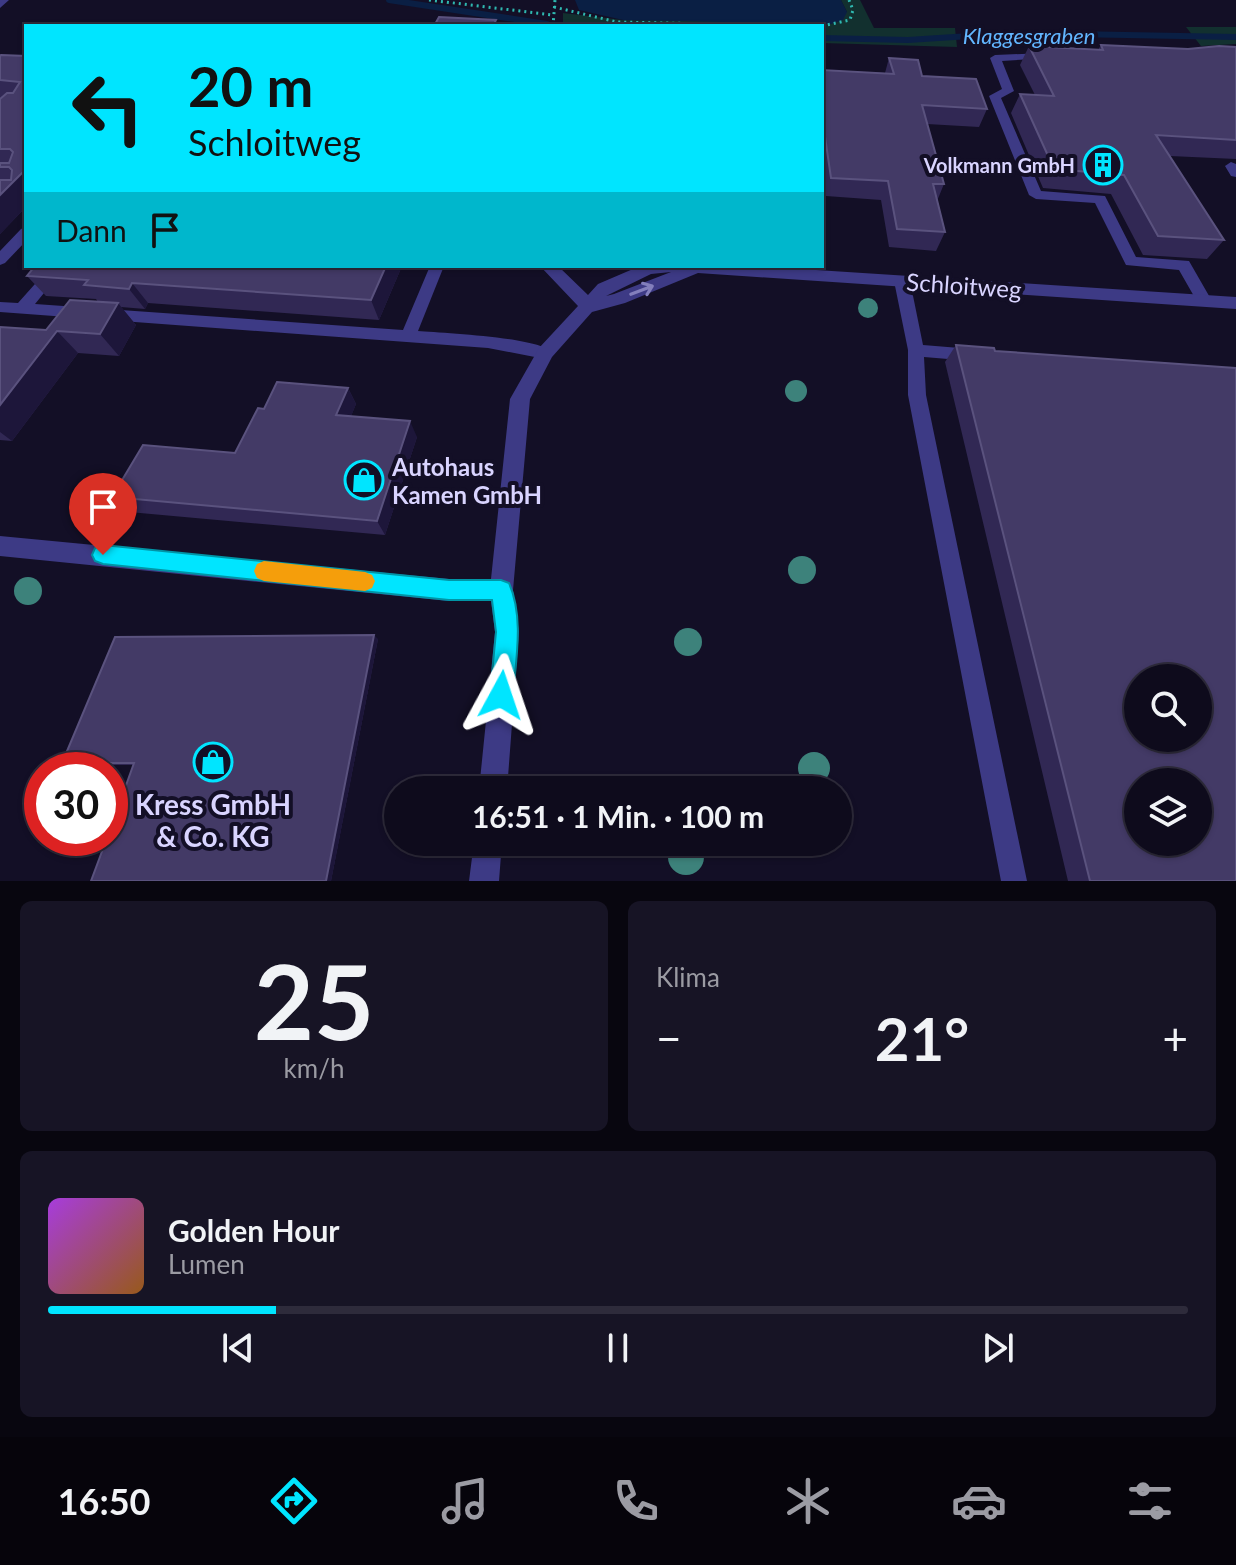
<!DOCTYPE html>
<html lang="de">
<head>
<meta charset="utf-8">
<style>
  body { margin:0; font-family:Lato,sans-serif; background:#171425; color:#f1f3f6; height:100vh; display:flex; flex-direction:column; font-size:30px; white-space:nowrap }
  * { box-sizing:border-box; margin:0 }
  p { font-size:26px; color:#9b9ba3 }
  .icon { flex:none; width:44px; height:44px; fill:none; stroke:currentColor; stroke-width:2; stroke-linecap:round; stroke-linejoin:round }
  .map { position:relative; height:881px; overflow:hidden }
  .side { display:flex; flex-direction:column; gap:20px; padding:20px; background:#08060f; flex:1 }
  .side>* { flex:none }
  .guide { position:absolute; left:24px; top:24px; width:800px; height:244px; border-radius:0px; box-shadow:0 2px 6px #0004,0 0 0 2px #2e2b3b; background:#00e5ff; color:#111; overflow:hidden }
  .buttons { position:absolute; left:1124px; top:664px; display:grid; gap:16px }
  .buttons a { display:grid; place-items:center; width:88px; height:88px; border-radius:50%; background:#0e0b1c; box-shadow:0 2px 6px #0004,0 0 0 2px #2e2b3b; font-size:40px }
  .speed { position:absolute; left:24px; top:752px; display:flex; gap:16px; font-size:40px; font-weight:700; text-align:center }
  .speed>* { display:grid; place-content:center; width:104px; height:104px; border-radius:50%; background:#0e0b1c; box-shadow:0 2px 6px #0004,0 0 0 2px #2e2b3b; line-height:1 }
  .speed .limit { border:12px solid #d22; background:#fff; color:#111 }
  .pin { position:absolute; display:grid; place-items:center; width:68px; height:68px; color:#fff; margin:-82px -34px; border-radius:50% 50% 50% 0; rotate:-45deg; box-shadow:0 0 8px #0007 }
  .pin .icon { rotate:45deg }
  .me { position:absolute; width:88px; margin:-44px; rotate:5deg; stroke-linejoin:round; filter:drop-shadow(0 0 6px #0008) }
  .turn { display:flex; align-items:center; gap:28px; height:168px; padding:0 32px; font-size:36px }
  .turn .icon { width:104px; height:104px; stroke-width:2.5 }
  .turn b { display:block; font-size:56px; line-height:68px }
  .then { display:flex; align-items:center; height:76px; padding:0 32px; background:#0003; gap:16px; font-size:30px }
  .big { font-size:60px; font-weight:700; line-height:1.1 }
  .side .card { flex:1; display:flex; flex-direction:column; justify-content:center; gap:12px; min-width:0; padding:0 28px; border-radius:12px; background:#171425 }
  .side .dial { align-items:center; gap:0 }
  .dial b { font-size:104px; line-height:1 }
  .song { display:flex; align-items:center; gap:24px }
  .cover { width:96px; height:96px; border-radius:12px; background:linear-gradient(135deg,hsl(280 70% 55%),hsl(30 70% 35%)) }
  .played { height:8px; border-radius:4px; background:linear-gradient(90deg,#00e5ff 20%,#2e2b3b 20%) }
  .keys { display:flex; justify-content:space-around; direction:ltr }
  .heat { display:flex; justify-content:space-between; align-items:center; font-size:44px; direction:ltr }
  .side .tiles { flex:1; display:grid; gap:20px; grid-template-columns:1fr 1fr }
  .card:last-child { grid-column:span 2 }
  .trip { position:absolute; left:384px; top:776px; width:468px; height:80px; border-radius:40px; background:#0e0b1c; box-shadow:0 2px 6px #0004,0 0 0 2px #2e2b3b; font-weight:700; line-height:80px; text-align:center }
  .dock { display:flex; height:128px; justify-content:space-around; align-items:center; background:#06040b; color:#9b9ba3 }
  .dock .icon { width:56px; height:56px }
  .dock .active { color:#00e5ff }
  .dock b { font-size:36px; color:#f1f3f6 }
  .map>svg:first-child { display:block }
</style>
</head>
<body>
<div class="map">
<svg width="1236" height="881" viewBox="0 0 1236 881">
  <rect width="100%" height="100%" fill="#130f26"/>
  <path fill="#12302f" d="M 841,0 L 860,0 L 874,28 L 955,28 L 957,47 L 822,43 L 822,26 L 563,26 L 563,13 L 623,20 L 847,12 Z
    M 1186,27 L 1236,27 L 1236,44 L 1201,46 Z"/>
  <path fill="#0a1f44" d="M 575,0 L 841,0 L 847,12 L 843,20 L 831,24 L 623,20 L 579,10 Z"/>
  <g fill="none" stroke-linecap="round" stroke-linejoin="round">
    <path stroke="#0a1f44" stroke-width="6" d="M 389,0 L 547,24
      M 822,38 L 908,40 L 1016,33 L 1236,37"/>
    <path stroke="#2fb8b0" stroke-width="3" stroke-dasharray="2 4" stroke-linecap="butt" d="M 429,0 L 553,15
      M 554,7 L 617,22 L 806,26
      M 553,26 L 555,0
      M 822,26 L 850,20 L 853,10 L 849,0"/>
    <path fill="#3d3a85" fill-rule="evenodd" d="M 1045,53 L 1050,56 L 1049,58 L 1002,61 L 1014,91 L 1001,98 L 1041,191 L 1105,196 L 1136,257 L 1189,261 L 1212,301 L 1209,305 L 1199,305 L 1179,270 L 1126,265 L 1095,203 L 1036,199 L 1029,195 L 989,96 L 1002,89 L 990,58 L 995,55 Z
      M 1231,162 L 1236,164 L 1236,177 L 1231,176 L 1225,166 Z
      M 26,227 L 26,241 L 5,263 L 0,265 L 0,251 L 21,229 Z
      M 51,266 L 66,266 L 35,304 L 403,330 L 430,266 L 444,266 L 418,331 C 442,333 541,337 553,353 L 545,359 L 488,348 L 0,312 L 0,302 L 18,303 Z
      M 902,276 L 910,281 L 923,345 L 972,349 L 980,355 L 972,361 L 924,357 L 926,395 L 1027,881 L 1001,881 L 908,395 L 908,350 L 894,281 Z"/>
    <path fill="#3d3a85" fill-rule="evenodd" d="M 540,266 L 558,266 L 588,295 L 598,284 L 640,266 L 754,266 L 1236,297 L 1236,309 L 698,273 L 625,303 L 592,312 L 552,357 L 530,399 L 513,590 L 519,632 L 507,790 L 479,790 L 495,632 L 491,601 L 449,601 L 0,556 L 0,536 L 449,579 L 491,579 L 510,399 L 539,348 L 578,306 ZM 671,272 L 614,294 L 606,296 L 651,274 Z
      M 474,842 L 502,842 L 499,881 L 469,881 Z"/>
    <path fill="#3d3a85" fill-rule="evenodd" d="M 0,0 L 9,0 L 0,8 Z"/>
  </g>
  <g fill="#3d827b">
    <circle cx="868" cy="308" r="10"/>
    <circle cx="796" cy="391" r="11"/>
    <circle cx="802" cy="570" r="14"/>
    <circle cx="28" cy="591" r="14"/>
    <circle cx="688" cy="642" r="14"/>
    <circle cx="814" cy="768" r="16"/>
    <circle cx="686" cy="857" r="18"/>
  </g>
  <path fill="#312854" d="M 1101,45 L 1188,49 L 1236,47 L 1236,159 L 1170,156 L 1224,240 L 1207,259 L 1143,255 L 1111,194 L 1043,188 L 1011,113 L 1020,94 L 1035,95 L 1020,65 L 1029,46 L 1098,50 Z
    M 0,56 L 26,56 L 26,207 L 0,234 L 0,99 L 1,98 L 0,98 Z
    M 889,58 L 987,109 L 979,127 L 927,124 L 944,184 L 937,201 L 945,232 L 936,251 L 889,247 L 881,200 L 826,196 L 822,169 L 822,70 L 885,73 Z
    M 402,266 L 379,320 L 148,303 L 145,309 L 121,307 L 136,325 L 119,356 L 78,353 L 12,441 L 0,440 L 0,327 L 46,330 L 98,302 L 96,299 L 46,296 L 27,276 Z
    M 956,345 L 1236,881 L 1068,881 L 945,362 Z
    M 348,388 L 356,404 L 351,416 L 417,437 L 385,535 L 129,512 L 112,497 L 235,453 L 264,409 Z
    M 378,639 L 331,881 L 91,881 L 134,765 L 71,765 L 62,763 Z"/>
  <path fill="#1d163a" d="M 26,169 L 26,207 L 0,234 L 0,195 Z
    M 386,266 L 402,266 L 379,320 L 371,300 Z
    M 132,283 L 148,303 L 145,309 L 129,289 Z
    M 118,303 L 136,325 L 119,356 L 100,334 Z
    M 57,331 L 78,353 L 12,441 L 0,432 L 0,405 Z
    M 348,388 L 356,404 L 345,431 L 336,415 Z
    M 410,421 L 417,437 L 385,535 L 377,521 Z
    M 374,635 L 378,639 L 331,881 L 326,881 Z"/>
  <path fill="#433a66" stroke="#5a527e" stroke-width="2" fill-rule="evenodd" d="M 439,17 L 496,20 L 493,26 L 434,26 Z
    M 1101,45 L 1188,49 L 1219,46 L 1236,47 L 1236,140 L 1156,135 L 1224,240 L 1158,236 L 1124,175 L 1054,169 L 1020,94 L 1054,96 L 1029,46 L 1103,50 Z
    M 1,55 L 26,56 L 26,169 L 0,195 L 0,180 L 11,180 L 12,170 L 9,167 L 0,167 L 0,163 L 9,163 L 13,152 L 10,149 L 0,149 L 0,99 L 7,93 L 13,93 L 20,82 L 0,80 L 0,56 Z
    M 889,58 L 918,60 L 922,76 L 976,79 L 987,109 L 922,105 L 944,184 L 933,184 L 945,232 L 897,229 L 888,181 L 831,178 L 822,116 L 822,70 L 894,74 Z
    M 35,266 L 386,266 L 371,300 L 132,283 L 129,289 L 84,285 L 88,280 L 27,276 Z
    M 70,300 L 118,303 L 100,334 L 57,331 L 0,405 L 0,327 L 46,330 Z
    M 956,345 L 994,348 L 995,351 L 1236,368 L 1236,881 L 1090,881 ZM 1138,678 L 1198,678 L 1198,738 L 1138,738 ZM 1138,782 L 1198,782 L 1198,842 L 1138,842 Z
    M 277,382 L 348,388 L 336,415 L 410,421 L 377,521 L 112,497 L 143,445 L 235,453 L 258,408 L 264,409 Z
    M 374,635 L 326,881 L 91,881 L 107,838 L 110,838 L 110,830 L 134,763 L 62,763 L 115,637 Z"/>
  <defs><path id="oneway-shaft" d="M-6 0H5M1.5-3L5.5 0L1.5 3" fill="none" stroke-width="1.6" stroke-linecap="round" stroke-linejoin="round" transform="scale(2)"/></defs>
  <use stroke="#837fbc" href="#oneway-shaft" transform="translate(642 290) rotate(-21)"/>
  <path fill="#00e5ff" stroke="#0095a6" stroke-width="2" d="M 103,545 L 449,580 L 501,580 L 509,583 C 524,617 516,659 513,695 L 510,704 L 501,707 L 493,704 L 490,695 L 496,632 L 492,600 L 449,600 L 103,564 L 95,561 L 92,555 L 95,548 Z"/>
  <path fill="#f59e0b" d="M 264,561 L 365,572 L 372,575 L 375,581 L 372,588 L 365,591 L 264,581 L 257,578 L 254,571 L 257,564 Z"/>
  <defs>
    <g id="building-ring" transform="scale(2)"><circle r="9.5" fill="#130f26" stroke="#00e5ff" stroke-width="1.5"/><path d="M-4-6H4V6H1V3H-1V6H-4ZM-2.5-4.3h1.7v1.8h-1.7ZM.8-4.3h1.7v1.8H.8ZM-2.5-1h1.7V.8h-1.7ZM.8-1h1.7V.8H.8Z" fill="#00e5ff"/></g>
    <g id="shop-ring" transform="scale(2)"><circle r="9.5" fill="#130f26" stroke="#00e5ff" stroke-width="1.5"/><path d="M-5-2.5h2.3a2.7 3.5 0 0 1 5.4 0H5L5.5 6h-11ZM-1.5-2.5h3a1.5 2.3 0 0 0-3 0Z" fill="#00e5ff"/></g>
  </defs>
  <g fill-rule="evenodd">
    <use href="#building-ring" x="1103" y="165"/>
    <use href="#shop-ring" x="364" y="480"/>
    <use href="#shop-ring" x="213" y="762"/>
  </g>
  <g text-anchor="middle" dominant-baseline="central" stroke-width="8" stroke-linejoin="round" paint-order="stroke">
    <g font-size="20" font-weight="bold" fill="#d9d4ff" stroke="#130f26" text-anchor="end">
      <text x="1075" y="165">Volkmann GmbH</text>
    </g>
    <g font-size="22" font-style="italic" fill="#62b6ff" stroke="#130f26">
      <text x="1029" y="35">Klaggesgraben</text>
    </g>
    <g font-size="24" fill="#d9d4ff" stroke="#130f26">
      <text transform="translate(964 285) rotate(4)">Schloitweg</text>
    </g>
    <g font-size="24" font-weight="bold" fill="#d9d4ff" stroke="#130f26" text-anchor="start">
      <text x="392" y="466">Autohaus<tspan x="392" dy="28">Kamen GmbH</tspan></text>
    </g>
    <g font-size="28" font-weight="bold" fill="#d9d4ff" stroke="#130f26">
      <text x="213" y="804">Kress GmbH<tspan x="213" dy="32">&amp; Co. KG</tspan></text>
    </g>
  </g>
</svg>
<div class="buttons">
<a><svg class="icon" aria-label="search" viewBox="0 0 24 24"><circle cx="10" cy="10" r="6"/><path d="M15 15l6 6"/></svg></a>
<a><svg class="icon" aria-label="layers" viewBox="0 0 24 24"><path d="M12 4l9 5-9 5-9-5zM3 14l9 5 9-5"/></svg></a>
</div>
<div class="speed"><div class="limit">30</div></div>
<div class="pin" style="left:103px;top:555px;background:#d93025"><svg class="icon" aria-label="arrive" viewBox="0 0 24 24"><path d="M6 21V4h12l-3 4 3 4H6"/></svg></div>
<svg class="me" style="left:501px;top:695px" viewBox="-20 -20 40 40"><path d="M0-17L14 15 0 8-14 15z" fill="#00e5ff" stroke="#fff" stroke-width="4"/></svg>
<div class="trip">16:51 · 1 Min. · 100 m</div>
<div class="guide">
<div class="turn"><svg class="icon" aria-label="left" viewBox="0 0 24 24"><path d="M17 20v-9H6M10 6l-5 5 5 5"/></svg><div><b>20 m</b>Schloitweg</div></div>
<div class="then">Dann<svg class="icon" aria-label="arrive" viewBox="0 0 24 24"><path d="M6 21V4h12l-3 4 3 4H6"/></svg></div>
</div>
</div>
<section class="side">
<div class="tiles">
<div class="card dial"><b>25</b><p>km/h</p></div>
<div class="card"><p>Klima</p>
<div class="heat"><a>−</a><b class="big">21°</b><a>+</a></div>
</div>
<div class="card">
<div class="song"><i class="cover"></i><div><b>Golden Hour</b><p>Lumen</p></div></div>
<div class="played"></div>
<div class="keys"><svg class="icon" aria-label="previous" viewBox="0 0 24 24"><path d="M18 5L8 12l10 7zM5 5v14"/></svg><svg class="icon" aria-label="pause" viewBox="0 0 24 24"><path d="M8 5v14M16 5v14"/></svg><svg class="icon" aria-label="next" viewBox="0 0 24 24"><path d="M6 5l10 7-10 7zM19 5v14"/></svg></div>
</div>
</div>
</section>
<nav class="dock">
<b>16:50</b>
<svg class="icon active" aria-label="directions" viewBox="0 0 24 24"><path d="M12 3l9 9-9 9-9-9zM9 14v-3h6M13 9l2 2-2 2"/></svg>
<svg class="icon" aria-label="music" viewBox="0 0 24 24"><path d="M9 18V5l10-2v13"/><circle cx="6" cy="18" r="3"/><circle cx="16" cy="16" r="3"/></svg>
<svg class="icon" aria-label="phone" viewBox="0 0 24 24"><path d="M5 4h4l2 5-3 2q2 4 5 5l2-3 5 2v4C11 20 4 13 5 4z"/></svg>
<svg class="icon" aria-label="climate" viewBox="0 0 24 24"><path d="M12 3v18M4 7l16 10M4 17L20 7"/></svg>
<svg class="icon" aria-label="car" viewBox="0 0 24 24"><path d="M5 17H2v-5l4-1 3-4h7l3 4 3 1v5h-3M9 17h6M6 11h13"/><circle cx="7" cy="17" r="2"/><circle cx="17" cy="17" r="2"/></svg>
<svg class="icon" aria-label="filters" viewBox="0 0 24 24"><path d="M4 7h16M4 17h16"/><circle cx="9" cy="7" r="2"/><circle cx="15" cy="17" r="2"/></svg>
</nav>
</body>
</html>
